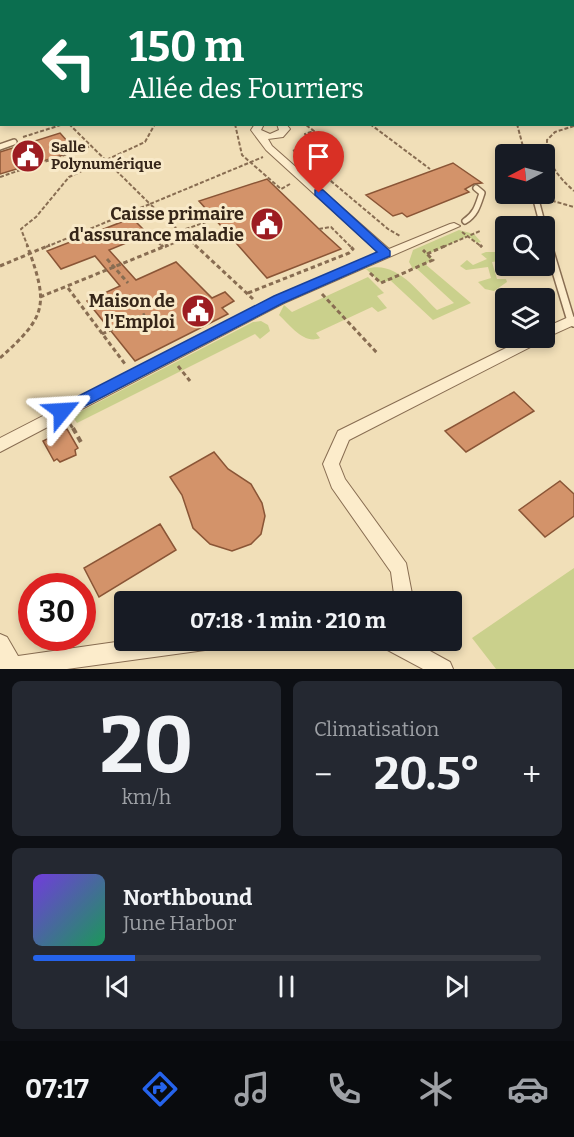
<!DOCTYPE html>
<html lang="fr">
<head>
<meta charset="utf-8">
<style>
  body { margin:0; font-family:Bitter,serif; background:#242831; color:#f1f3f6; height:100vh; display:flex; flex-direction:column; font-size:22px; white-space:nowrap }
  * { box-sizing:border-box; margin:0 }
  p { font-size:20px; color:#9ea1a6 }
  .icon { flex:none; width:33px; height:33px; fill:none; stroke:currentColor; stroke-width:2; stroke-linecap:round; stroke-linejoin:round }
  .map { position:relative; height:669px; overflow:hidden }
  .side { display:flex; flex-direction:column; gap:12px; padding:12px; background:#0d0f14; flex:1 }
  .side>* { flex:none }
  .hud { position:absolute; left:0px; top:0px; width:574px; height:126px; box-shadow:0 3px 9px #0003; background:#0b6e4f; color:#fff; overflow:hidden }
  .needle { width:39px; rotate:264deg }
  .controls { position:absolute; left:495px; top:144px; display:grid; gap:12px }
  .controls a { display:grid; place-items:center; width:60px; height:60px; border-radius:6px; background:#171b24; box-shadow:0 3px 9px #0003; font-size:30px }
  .speed { position:absolute; left:18px; top:573px; display:flex; gap:12px; font-size:30px; font-weight:700; text-align:center }
  .speed>* { display:grid; place-content:center; width:78px; height:78px; border-radius:50%; background:#171b24; box-shadow:0 3px 9px #0003; line-height:1 }
  .speed .limit { border:9px solid #d22; background:#fff; color:#111 }
  .pin { position:absolute; display:grid; place-items:center; width:51px; height:51px; color:#fff; margin:-62px -26px; border-radius:50% 50% 50% 0; rotate:-45deg; box-shadow:0 0 6px #0007 }
  .pin .icon { rotate:45deg }
  .me { position:absolute; width:66px; margin:-33px; rotate:63deg; stroke-linejoin:round; filter:drop-shadow(0 0 4px #0008) }
  .turn { display:flex; align-items:center; gap:21px; height:126px; padding:0 30px; font-size:27px }
  .turn .icon { width:78px; height:78px; stroke-width:2.5 }
  .turn b { display:block; font-size:42px; line-height:51px }
  .big { font-size:45px; font-weight:700; line-height:1.1 }
  .side .widget { flex:1; display:flex; flex-direction:column; justify-content:center; gap:9px; min-width:0; padding:0 21px; border-radius:9px; background:#242831 }
  .side .dial { align-items:center; gap:0 }
  .dial b { font-size:78px; line-height:1 }
  .song { display:flex; align-items:center; gap:18px }
  .cover { width:72px; height:72px; border-radius:9px; background:linear-gradient(135deg,hsl(260 70% 55%),hsl(150 70% 35%)) }
  .played { height:6px; border-radius:3px; background:linear-gradient(90deg,#2563eb 20%,#363941 20%) }
  .keys { display:flex; justify-content:space-around; direction:ltr }
  .heat { display:flex; justify-content:space-between; align-items:center; font-size:33px; direction:ltr }
  .side .tiles { flex:1; display:grid; gap:12px; grid-template-columns:1fr 1fr }
  .widget:last-child { grid-column:span 2 }
  .trip { position:absolute; left:114px; top:591px; width:348px; height:60px; border-radius:6px; background:#171b24; box-shadow:0 3px 9px #0003; font-weight:700; line-height:60px; text-align:center }
  .menu { display:flex; height:96px; justify-content:space-around; align-items:center; background:#090b0e; color:#9ea1a6 }
  .menu .icon { width:42px; height:42px }
  .menu .active { color:#2563eb }
  .menu b { font-size:27px; color:#f1f3f6 }
  .map>svg:first-child { display:block }
</style>
</head>
<body>
<div class="map">
<svg width="574" height="669" viewBox="0 0 574 669">
  <rect width="100%" height="100%" fill="#f1dfb8"/>
  <path fill="#cad08c" d="M 459,230 L 474,234 L 481,242 L 477,243 L 468,236 L 428,254 L 433,260 L 425,264 L 471,303 L 433,320 L 390,280 L 381,283 L 366,269 C 396,259 418,292 437,310 L 454,303 L 416,268 L 413,269 L 409,262 L 413,250 Z
    M 486,252 L 496,252 L 505,260 L 492,262 L 497,279 L 506,279 L 507,282 L 494,291 L 485,289 L 478,282 L 491,278 L 488,267 L 466,270 L 460,266 L 467,260 L 473,265 L 487,259 L 481,254 Z
    M 368,277 L 384,293 L 377,296 L 387,308 L 378,312 L 372,307 L 316,333 L 320,338 C 304,345 290,325 279,315 L 284,305 L 292,312 Z
    M 261,321 L 268,325 L 270,331 L 260,339 L 255,334 L 77,423 L 72,416 L 253,322 Z
    M 574,568 L 574,669 L 496,669 L 472,638 Z"/>
  <path fill="#9ec1b5" stroke="#658e83" stroke-width="1.5" d="M 48,0 L 574,0 L 574,47 L 573,2 L 38,1 Z"/>
  <path fill="#d3936a" stroke="#8a5536" stroke-width="1.5" d="M 60,133 L 76,151 L 0,174 L 0,152 Z
    M 453,163 L 482,183 L 474,184 L 465,189 L 469,192 L 407,217 L 402,213 L 393,216 L 366,195 Z
    M 267,179 L 319,229 L 341,249 L 267,278 L 199,201 Z
    M 132,218 L 148,234 L 109,250 L 136,280 L 176,262 L 212,298 L 225,292 L 234,301 L 222,308 L 228,314 L 135,361 L 87,301 L 120,286 L 95,256 L 61,269 L 47,251 Z
    M 514,392 L 534,411 L 466,452 L 445,431 Z
    M 67,429 L 78,448 L 75,450 L 76,455 L 60,462 L 57,459 L 54,461 L 43,441 Z
    M 214,452 L 228,469 L 251,484 L 262,503 L 265,516 L 261,534 L 251,544 L 232,551 L 210,544 L 193,528 L 182,495 L 170,477 Z
    M 560,481 L 574,494 L 574,516 L 545,537 L 519,510 Z
    M 160,524 L 176,550 L 99,597 L 84,568 Z"/>
  <g fill="none" stroke-linecap="round" stroke-linejoin="round">
    <g stroke="#886d52" stroke-width="8">
      <path id="lane-far1" d="M 0,147 L 14,142
        M 535,196 L 543,226
        M 465,221 C 476,214 478,205 482,193 L 476,188
        M 544,234 L 548,247"/>
    </g>
    <g stroke="#886d52" stroke-width="10">
      <path id="lane" d="M 548,245 L 571,321 L 574,323"/>
    </g>
    <g stroke="#886d52" stroke-width="2">
      <path id="street" d="M 255,124 L 264,124 L 261,130 L 270,134 L 279,130 L 277,124 L 286,124 L 290,129 L 283,137 L 268,139 L 272,146 L 389,249 L 450,224 L 454,223 L 460,226 L 284,303 L 0,452 L 0,438 L 274,297 L 379,253 L 266,150 L 251,130 Z
        M 571,316 L 574,317 L 574,325 L 543,339 L 542,341 L 349,440 L 339,464 L 345,479 L 406,563 L 412,594 L 411,602 L 392,602 L 394,594 L 391,572 L 332,488 L 323,464 L 338,431 L 526,338 L 544,338 L 544,328 Z
        M 0,634 L 7,637 L 18,656 L 130,640 L 215,640 L 212,647 L 205,650 L 67,669 L 0,669 Z
        M 379,640 L 410,640 L 450,662 L 453,669 L 423,669 L 382,647 Z"/>
    </g>
    <path stroke="#886d52" stroke-width="2" stroke-dasharray="4 2" stroke-linecap="butt" d="M 69,124 L 150,204 L 263,157
      M 235,124 L 242,155 L 281,189 L 290,184
      M 370,124 L 430,169
      M 517,124 L 525,154
      M 574,126 L 555,132 L 547,140 C 547,163 557,176 574,191
      M 23,137 L 64,124
      M 294,150 L 388,229 L 400,236
      M 293,151 L 313,141 L 305,134 L 314,131 L 306,125
      M 0,177 L 91,146
      M 546,199 L 574,207
      M 319,229 L 331,227 L 351,247
      M 180,231 L 215,219
      M 462,232 L 482,247
      M 149,234 L 163,247
      M 28,247 L 21,229 L 36,217 L 69,177 L 145,142 L 155,124
      M 46,247 L 150,204 L 197,247
      M 165,247 L 186,238
      M 443,247 L 480,231"/>
    <path stroke="#886d52" stroke-width="3" stroke-dasharray="4.5 3" stroke-linecap="butt" d="M 161,245 L 163,247
      M 195,245 L 253,299
      M 480,245 L 482,247
      M 427,254 L 447,245
      M 107,259 L 128,283
      M 0,266 L 50,245
      M 370,273 L 381,283 L 433,260 L 423,250
      M 68,288 L 125,364
      M 248,293 L 349,253 L 353,249 L 349,245
      M 322,294 L 378,354
      M 40,297 L 168,245
      M 102,334 L 145,314
      M 0,358 C 47,316 49,305 27,245
      M 178,366 L 190,381
      M 70,424 L 74,430"/>
    <path stroke="#886d52" stroke-width="4" stroke-dasharray="6 4" stroke-linecap="butt" d="M 73,428 L 82,444"/>
    <use href="#lane-far1" stroke="#fceccb" stroke-width="5"/>
    <use href="#lane" stroke="#fceccb" stroke-width="7"/>
    <use href="#street" fill="#fceccb" fill-rule="evenodd"/>
  </g>
  <path fill="#2563eb" stroke="#184099" stroke-width="1.5" d="M 315,190 L 323,190 L 390,251 L 390,256 L 283,303 L 68,415 L 57,415 L 55,411 L 57,407 L 274,296 L 377,252 L 315,195 Z"/>
  <defs>
    <g id="civic-disc" transform="scale(1.725)"><circle r="9.5" fill="#9d1d22" stroke="#f8e9c8"/><path d="M-.6-6.5H3V-4.5H.6V-3L4-1V1h2V6H-6V1h2V-1L-.6-3ZM-1.2 2.5V6h2.4V2.5Z" fill="#fff"/></g>
  </defs>
  <g fill-rule="evenodd">
    <use href="#civic-disc" x="28" y="156"/>
    <use href="#civic-disc" x="267" y="224"/>
    <use href="#civic-disc" x="198" y="311"/>
  </g>
  <g text-anchor="middle" dominant-baseline="central" stroke-width="6" stroke-linejoin="round" paint-order="stroke">
    <g font-size="15" font-weight="bold" fill="#362619" stroke="#f8e9c8" text-anchor="start">
      <text x="51" y="147">Salle<tspan x="51" dy="17">Polynumérique</tspan></text>
    </g>
    <g font-size="18" font-weight="bold" fill="#362619" stroke="#f8e9c8" text-anchor="end">
      <text x="244" y="214">Caisse primaire<tspan x="244" dy="21">d'assurance maladie</tspan></text>
      <text x="175" y="301">Maison de<tspan x="175" dy="21">l'Emploi</tspan></text>
    </g>
  </g>
</svg>
<div class="controls">
<a><svg class="needle" viewBox="-14 -14 28 28"><path d="M0-13l5 13h-10z" fill="#e53935"/><path d="M0 13l5-13h-10z" fill="#9ea1a6"/></svg></a>
<a><svg class="icon" aria-label="search" viewBox="0 0 24 24"><circle cx="10" cy="10" r="6"/><path d="M15 15l6 6"/></svg></a>
<a><svg class="icon" aria-label="layers" viewBox="0 0 24 24"><path d="M12 4l9 5-9 5-9-5zM3 14l9 5 9-5"/></svg></a>
</div>
<div class="speed"><div class="limit">30</div></div>
<div class="pin" style="left:319px;top:193px;background:#d93025"><svg class="icon" aria-label="arrive" viewBox="0 0 24 24"><path d="M6 21V4h12l-3 4 3 4H6"/></svg></div>
<svg class="me" style="left:62px;top:411px" viewBox="-20 -20 40 40"><path d="M0-17L14 15 0 8-14 15z" fill="#2563eb" stroke="#fff" stroke-width="4"/></svg>
<div class="trip">07:18 · 1 min · 210 m</div>
<div class="hud">
<div class="turn"><svg class="icon" aria-label="left" viewBox="0 0 24 24"><path d="M17 20v-9H6M10 6l-5 5 5 5"/></svg><div><b>150 m</b>Allée des Fourriers</div></div>
</div>
</div>
<section class="side">
<div class="tiles">
<div class="widget dial"><b>20</b><p>km/h</p></div>
<div class="widget"><p>Climatisation</p>
<div class="heat"><a>−</a><b class="big">20.5°</b><a>+</a></div>
</div>
<div class="widget">
<div class="song"><i class="cover"></i><div><b>Northbound</b><p>June Harbor</p></div></div>
<div class="played"></div>
<div class="keys"><svg class="icon" aria-label="previous" viewBox="0 0 24 24"><path d="M18 5L8 12l10 7zM5 5v14"/></svg><svg class="icon" aria-label="pause" viewBox="0 0 24 24"><path d="M8 5v14M16 5v14"/></svg><svg class="icon" aria-label="next" viewBox="0 0 24 24"><path d="M6 5l10 7-10 7zM19 5v14"/></svg></div>
</div>
</div>
</section>
<nav class="menu">
<b>07:17</b>
<svg class="icon active" aria-label="directions" viewBox="0 0 24 24"><path d="M12 3l9 9-9 9-9-9zM9 14v-3h6M13 9l2 2-2 2"/></svg>
<svg class="icon" aria-label="music" viewBox="0 0 24 24"><path d="M9 18V5l10-2v13"/><circle cx="6" cy="18" r="3"/><circle cx="16" cy="16" r="3"/></svg>
<svg class="icon" aria-label="phone" viewBox="0 0 24 24"><path d="M5 4h4l2 5-3 2q2 4 5 5l2-3 5 2v4C11 20 4 13 5 4z"/></svg>
<svg class="icon" aria-label="climate" viewBox="0 0 24 24"><path d="M12 3v18M4 7l16 10M4 17L20 7"/></svg>
<svg class="icon" aria-label="car" viewBox="0 0 24 24"><path d="M5 17H2v-5l4-1 3-4h7l3 4 3 1v5h-3M9 17h6M6 11h13"/><circle cx="7" cy="17" r="2"/><circle cx="17" cy="17" r="2"/></svg>
</nav>
</body>
</html>
